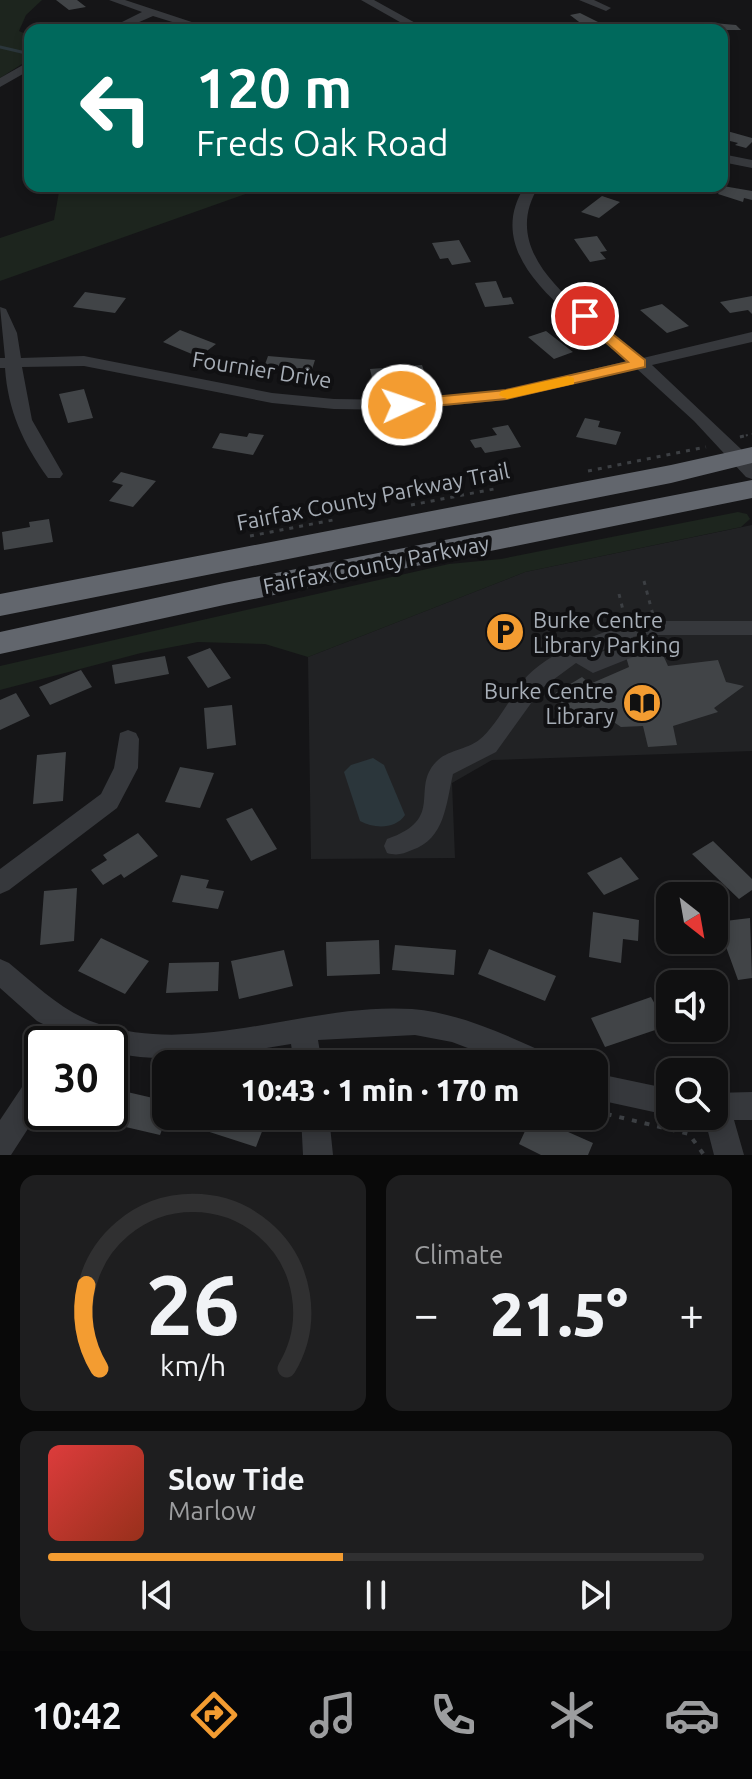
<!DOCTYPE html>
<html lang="en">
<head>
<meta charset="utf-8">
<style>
  body { margin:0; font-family:Ubuntu,sans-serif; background:#1e1e1f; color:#f1f3f6; height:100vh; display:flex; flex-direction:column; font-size:30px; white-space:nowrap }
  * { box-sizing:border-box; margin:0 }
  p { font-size:26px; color:#9c9d9f }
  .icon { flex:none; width:44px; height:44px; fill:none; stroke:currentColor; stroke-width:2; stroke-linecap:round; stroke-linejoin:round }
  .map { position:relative; height:1155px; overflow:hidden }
  .details { display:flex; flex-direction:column; gap:20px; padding:20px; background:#090909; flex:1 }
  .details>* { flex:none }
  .guide { position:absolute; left:24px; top:24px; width:704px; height:168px; border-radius:16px; box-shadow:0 4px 12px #0003,0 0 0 2px #303031; background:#00695c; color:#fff; overflow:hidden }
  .needle { width:52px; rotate:149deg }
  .fabs { position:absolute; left:656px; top:882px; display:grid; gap:16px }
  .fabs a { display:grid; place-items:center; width:72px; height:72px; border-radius:16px; background:#101011; box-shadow:0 4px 12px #0003,0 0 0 2px #303031; font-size:40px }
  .speed { position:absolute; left:24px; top:1026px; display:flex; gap:16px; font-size:40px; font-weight:700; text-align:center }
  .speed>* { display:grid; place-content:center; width:104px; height:104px; border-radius:50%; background:#101011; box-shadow:0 4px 12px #0003,0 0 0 2px #303031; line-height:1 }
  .speed .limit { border:4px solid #111; border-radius:12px; background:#fff; color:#111 }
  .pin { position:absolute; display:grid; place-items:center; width:68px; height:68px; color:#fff; margin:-34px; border:4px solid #fff; border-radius:50%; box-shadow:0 2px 8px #0007 }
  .me { position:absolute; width:88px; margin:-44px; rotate:87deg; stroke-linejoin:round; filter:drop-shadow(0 0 6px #0008) }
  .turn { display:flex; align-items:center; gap:28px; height:168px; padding:0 40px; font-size:36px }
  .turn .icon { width:104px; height:104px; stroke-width:2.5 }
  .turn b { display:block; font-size:56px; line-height:68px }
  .big { font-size:60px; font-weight:800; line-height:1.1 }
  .details .tile { flex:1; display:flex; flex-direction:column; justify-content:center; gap:12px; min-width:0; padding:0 28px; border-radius:16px; background:#1e1e1f }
  .details .dial { align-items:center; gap:0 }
  .dial svg { height:208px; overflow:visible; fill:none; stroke:#303031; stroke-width:7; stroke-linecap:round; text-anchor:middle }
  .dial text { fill:#f1f3f6; stroke:none }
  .song { display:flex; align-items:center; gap:24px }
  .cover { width:96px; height:96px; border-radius:12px; background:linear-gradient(135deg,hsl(0 70% 55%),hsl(10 70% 35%)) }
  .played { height:8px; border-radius:4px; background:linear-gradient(90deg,#f39c31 45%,#303031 45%) }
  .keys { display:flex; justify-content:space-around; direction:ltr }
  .heat { display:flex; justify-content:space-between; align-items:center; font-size:44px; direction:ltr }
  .details .tiles { flex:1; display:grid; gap:20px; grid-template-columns:1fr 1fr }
  .tile:last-child { grid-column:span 2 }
  .trip { position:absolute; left:152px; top:1050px; width:456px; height:80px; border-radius:16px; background:#101011; box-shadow:0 4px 12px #0003,0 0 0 2px #303031; font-weight:800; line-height:80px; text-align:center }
  .tabs { display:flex; height:128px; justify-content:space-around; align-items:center; background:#060607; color:#9c9d9f }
  .tabs .icon { width:56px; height:56px }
  .tabs .on { color:#f39c31 }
  .tabs b { font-size:36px; color:#f1f3f6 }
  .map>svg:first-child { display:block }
</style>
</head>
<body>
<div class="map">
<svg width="752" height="1155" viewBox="0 0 752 1155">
  <rect width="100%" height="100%" fill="#151517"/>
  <path fill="#212224" d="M 752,525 L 752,751 L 492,760 L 452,783 L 455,858 L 311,859 L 308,657 L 525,572 Z"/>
  <path fill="#1d251e" d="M 0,0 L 42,0 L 26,15 L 19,31 L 30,36 L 30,59 L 0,78 Z
    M 60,186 L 268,186 L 0,281 L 0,238 L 54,220 Z
    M 738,512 L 747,514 L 750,519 L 741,527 L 525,572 L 308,657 L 265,644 L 198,642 L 141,653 L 0,690 L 0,666 L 449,564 L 501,559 Z"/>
  <path fill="#2b363b" d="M 373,758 L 384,765 L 405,815 C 396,829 374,829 360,821 L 344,772 L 351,765 Z"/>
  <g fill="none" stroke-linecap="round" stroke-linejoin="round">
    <path stroke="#2b363b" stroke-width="3" d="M 0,47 L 30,54"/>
  </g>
  <path fill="#414447" d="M 56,0 L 77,0 L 86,7 L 69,10 Z
    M 580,13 L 600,23 L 583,25 L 570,15 Z
    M 713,23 L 736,25 L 741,30 L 705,30 L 702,26 L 715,25 Z
    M 727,131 L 752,138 L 752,142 L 746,148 L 735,145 L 738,143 L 722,139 Z
    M 723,186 L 752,191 L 752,200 L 744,198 L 743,202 L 718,194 Z
    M 602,196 L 620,202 L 599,218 L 581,212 Z
    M 597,236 L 607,251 L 600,252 L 606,259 L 590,262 L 574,239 Z
    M 459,240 L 471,262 L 452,265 L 448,258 L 440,259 L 432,243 Z
    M 496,281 L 503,298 L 511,297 L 514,304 L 485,307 L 475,283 Z
    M 85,292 L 126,298 L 115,313 L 73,307 Z
    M 752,296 L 752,314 L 748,310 L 730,313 L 720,302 Z
    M 662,304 L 689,326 L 667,333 L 640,310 Z
    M 180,330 L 216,344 L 199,357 L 163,342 Z
    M 546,331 L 573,352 L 554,359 L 528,337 Z
    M 268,356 L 315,360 L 309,379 L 292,377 L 294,372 L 263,370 Z
    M 422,365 L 426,377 L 373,382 L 370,369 Z
    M 84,389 L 93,418 L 68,423 L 59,394 Z
    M 585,418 L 600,421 L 598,427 L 621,432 L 616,445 L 576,437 Z
    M 508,425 L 521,447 L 485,453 L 481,447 L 475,448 L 470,440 L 497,435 L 492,428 Z
    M 220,433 L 247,437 L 249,433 L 264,435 L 253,455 L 212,448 Z
    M 121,472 L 156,481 L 133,507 L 109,501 L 123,485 L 112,482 Z
    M 49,519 L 53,542 L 4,550 L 2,532 L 30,527 L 29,522 Z
    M 210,648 L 231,678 L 208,688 L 187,657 Z
    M 663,655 L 668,666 L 718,660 L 726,682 L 744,686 L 714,708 L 718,712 L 673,726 L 677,745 L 648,747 L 643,726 L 621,727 L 596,710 L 581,719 L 552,695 L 582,677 L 590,684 L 629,667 L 626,657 Z
    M 165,656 L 169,674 L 115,684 L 112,665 Z
    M 81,670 L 92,687 L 50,705 L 39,687 Z
    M 16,693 L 30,716 L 0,730 L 0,700 Z
    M 232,705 L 236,745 L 207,749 L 204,708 Z
    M 66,752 L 63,801 L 33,804 L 37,755 Z
    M 180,767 L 214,773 L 200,808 L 165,802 Z
    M 252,808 L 277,849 L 251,861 L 226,819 Z
    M 138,833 L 158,856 L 124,878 L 121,874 L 103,885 L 91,870 L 107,860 L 103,855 Z
    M 713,841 L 752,879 L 752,890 L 739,899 L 692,854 Z
    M 621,857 L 639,879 L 604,895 L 587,873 Z
    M 181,875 L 209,880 L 206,888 L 224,891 L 218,909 L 172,902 Z
    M 77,888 L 74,941 L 40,945 L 44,891 Z
    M 593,912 L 639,920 L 638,941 L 623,939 L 621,963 L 589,957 Z
    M 750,918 L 752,978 L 738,980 L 717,922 Z
    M 101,938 L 149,961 L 125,994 L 78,971 Z
    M 379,940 L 380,974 L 327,976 L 326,942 Z
    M 395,945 L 456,950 L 454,975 L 392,970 Z
    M 489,949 L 556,976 L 545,1001 L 478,974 Z
    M 284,950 L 293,986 L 239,999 L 231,961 Z
    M 219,962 L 218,991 L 166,993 L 169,963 Z
    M 651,997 L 667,1026 L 605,1047 L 591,1018 Z
    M 110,1088 L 166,1101 L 167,1116 L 160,1135 L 87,1118 L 89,1112 L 110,1112 Z
    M 195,1116 L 268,1116 L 256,1147 L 191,1126 Z
    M 422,1116 L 457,1116 L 458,1123 L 424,1128 Z
    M 532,1116 L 593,1143 L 588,1155 L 541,1155 L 519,1144 Z"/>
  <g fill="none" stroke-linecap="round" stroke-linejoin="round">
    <path stroke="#3c3f43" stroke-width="2" stroke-dasharray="2 4" stroke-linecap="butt" d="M 740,437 L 752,434"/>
    <path stroke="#3c3f43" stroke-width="3" stroke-dasharray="4 6" stroke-linecap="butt" d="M 740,437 L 748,435
      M 588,471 L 706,447
      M 411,505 L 494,489
      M 250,536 L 333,520
      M 644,581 L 653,615
      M 619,594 L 625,618"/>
    <path stroke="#3c3f43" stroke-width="4" stroke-dasharray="5 8" stroke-linecap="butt" d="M 333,1064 L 350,1047
      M 594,1111 L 689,1134 L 704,1155"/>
    <path fill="#36383c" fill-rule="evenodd" d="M 109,0 L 125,0 L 216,30 L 198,30 L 153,16 L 121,30 L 106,30 L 142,12 Z
      M 361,0 L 374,0 L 428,30 L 414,30 Z
      M 579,0 L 594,0 L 611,8 L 606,11 Z
      M 30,61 L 30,70 L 0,87 L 0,78 Z
      M 722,154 L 752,160 L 752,168 L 722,162 Z
      M 525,186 L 539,186 C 492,260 594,317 643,358 L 752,332 L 752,342 L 652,365 L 742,450 L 752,461 L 752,479 L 746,477 L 694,421 L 637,369 L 506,400 L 402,410 L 334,409 L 272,403 L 84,366 L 22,367 L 32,420 L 63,474 L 60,478 L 48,478 C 23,443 8,411 5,368 L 0,368 L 0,358 L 5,358 L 0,307 L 6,309 L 17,333 L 21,358 L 84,356 L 272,393 L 334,399 L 402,400 L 506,390 L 627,361 C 579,320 477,260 525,186 Z
      M 642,621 L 752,621 L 752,635 L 642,635 L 633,637 L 637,652 L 633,657 L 593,673 L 576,663 L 542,688 L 496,752 L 453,774 C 446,804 445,839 412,850 C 403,854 397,856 387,853 L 384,846 L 387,839 C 446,819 410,789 436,762 C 447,750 466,750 479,740 C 494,729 511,697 523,681 C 543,654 610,627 642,621 ZM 614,645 L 614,648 L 594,654 Z
      M 128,730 L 136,733 L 139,739 L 138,768 L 117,808 L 9,890 L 0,894 L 0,869 L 101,794 L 114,768 L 120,733 Z
      M 0,959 L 9,963 C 37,986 64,1013 99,1024 C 201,1057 309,1002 412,1009 C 460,1013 506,1035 550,1055 L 554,1064 L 510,1064 L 452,1042 L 415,1035 L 318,1040 L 322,1064 L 294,1064 L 291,1044 C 230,1054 172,1066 110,1052 L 110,1044 L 83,1044 L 37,1021 L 0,988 Z
      M 42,1069 L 42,1107 L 11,1155 L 0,1155 L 0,1120 L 32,1072 Z
      M 594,1073 L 670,1089 L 672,1116 L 594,1099 Z
      M 752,1092 L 752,1120 L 734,1120 L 744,1155 L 714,1155 L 704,1116 L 714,1116 L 714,1093 Z
      M 301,1116 L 329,1116 L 333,1155 L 303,1155 Z"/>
    <path fill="#62666d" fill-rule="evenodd" d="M 752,447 L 752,463 L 671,483 L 0,616 L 0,594 L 671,465 Z
      M 752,480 L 752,498 L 224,605 L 0,654 L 0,632 L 224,583 Z"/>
  </g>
  <path fill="#f39c31" stroke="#9e6520" stroke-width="2" d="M 585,312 L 645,360 L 645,367 L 506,399 L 402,409 L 394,405 L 402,400 L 506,390 L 628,362 L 580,319 L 580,313 Z"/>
  <path fill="#f59e0b" d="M 568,376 L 574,378 L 574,384 L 507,399 L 499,395 L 501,391 Z"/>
  <defs>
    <g id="parking-disc" transform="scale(2)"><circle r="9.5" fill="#f39c31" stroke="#101012"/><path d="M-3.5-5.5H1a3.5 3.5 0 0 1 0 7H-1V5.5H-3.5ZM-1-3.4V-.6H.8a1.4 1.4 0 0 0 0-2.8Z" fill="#111"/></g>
    <g id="library-disc" transform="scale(2)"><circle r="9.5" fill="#f39c31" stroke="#101012"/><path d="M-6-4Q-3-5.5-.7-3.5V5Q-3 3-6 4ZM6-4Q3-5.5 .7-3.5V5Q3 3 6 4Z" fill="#111"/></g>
  </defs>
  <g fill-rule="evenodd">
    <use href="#parking-disc" x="505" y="632"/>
    <use href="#library-disc" x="642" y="703"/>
  </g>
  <g text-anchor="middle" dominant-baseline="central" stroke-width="8" stroke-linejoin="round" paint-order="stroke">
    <g font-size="22" fill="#a7aeb7" stroke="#101012">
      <text transform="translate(262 369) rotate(9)">Fournier Drive</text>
      <text transform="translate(373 496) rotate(-11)">Fairfax County Parkway Trail</text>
      <text transform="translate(376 564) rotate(-11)">Fairfax County Parkway</text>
    </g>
    <g font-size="22" fill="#a7aeb7" stroke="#101012" text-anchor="start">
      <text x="533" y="619">Burke Centre<tspan x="533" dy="25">Library Parking</tspan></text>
      <text x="614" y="690" text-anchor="end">Burke Centre<tspan x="614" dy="25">Library</tspan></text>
    </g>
  </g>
</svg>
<div class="fabs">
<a><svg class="needle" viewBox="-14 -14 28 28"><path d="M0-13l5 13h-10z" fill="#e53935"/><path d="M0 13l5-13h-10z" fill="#9c9d9f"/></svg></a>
<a><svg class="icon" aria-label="sound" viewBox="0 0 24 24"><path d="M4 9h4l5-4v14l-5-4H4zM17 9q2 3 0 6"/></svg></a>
<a><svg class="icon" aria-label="search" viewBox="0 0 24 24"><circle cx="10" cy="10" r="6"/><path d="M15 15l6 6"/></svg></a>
</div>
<div class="speed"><div class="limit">30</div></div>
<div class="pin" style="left:585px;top:316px;background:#d93025"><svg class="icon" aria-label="arrive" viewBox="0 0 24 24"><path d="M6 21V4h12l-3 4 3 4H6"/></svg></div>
<svg class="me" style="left:402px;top:405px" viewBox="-20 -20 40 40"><circle r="17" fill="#f39c31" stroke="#fff" stroke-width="3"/><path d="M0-11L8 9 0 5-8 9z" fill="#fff"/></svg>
<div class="trip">10:43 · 1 min · 170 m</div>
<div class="guide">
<div class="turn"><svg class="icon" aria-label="left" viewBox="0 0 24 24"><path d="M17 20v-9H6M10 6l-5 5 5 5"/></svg><div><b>120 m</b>Freds Oak Road</div></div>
</div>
</div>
<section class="details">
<div class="tiles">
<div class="tile dial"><svg viewBox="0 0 100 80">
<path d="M14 69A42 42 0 1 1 86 69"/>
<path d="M14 69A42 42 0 0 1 9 37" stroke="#f39c31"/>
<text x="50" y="56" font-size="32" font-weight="700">26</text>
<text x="50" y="72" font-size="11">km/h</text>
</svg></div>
<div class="tile"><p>Climate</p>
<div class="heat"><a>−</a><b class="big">21.5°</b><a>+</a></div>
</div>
<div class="tile">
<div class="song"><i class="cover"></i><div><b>Slow Tide</b><p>Marlow</p></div></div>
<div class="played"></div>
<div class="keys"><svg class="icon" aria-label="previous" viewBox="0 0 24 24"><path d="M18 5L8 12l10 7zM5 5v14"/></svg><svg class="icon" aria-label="pause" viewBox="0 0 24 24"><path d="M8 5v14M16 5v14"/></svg><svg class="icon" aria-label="next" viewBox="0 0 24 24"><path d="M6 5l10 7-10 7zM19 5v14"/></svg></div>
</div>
</div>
</section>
<nav class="tabs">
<b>10:42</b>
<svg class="icon on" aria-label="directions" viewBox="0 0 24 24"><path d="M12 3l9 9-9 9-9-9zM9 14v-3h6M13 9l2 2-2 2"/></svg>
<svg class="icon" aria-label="music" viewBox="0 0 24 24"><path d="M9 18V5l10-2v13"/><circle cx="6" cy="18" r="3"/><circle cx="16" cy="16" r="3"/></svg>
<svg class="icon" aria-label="phone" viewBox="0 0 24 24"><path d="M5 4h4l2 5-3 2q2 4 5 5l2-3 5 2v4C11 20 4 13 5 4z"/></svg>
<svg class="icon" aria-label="climate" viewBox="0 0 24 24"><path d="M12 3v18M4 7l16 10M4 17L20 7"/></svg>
<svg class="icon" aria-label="car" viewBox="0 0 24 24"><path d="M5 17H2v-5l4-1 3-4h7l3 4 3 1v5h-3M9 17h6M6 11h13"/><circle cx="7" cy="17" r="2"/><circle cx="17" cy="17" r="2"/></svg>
</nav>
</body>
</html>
